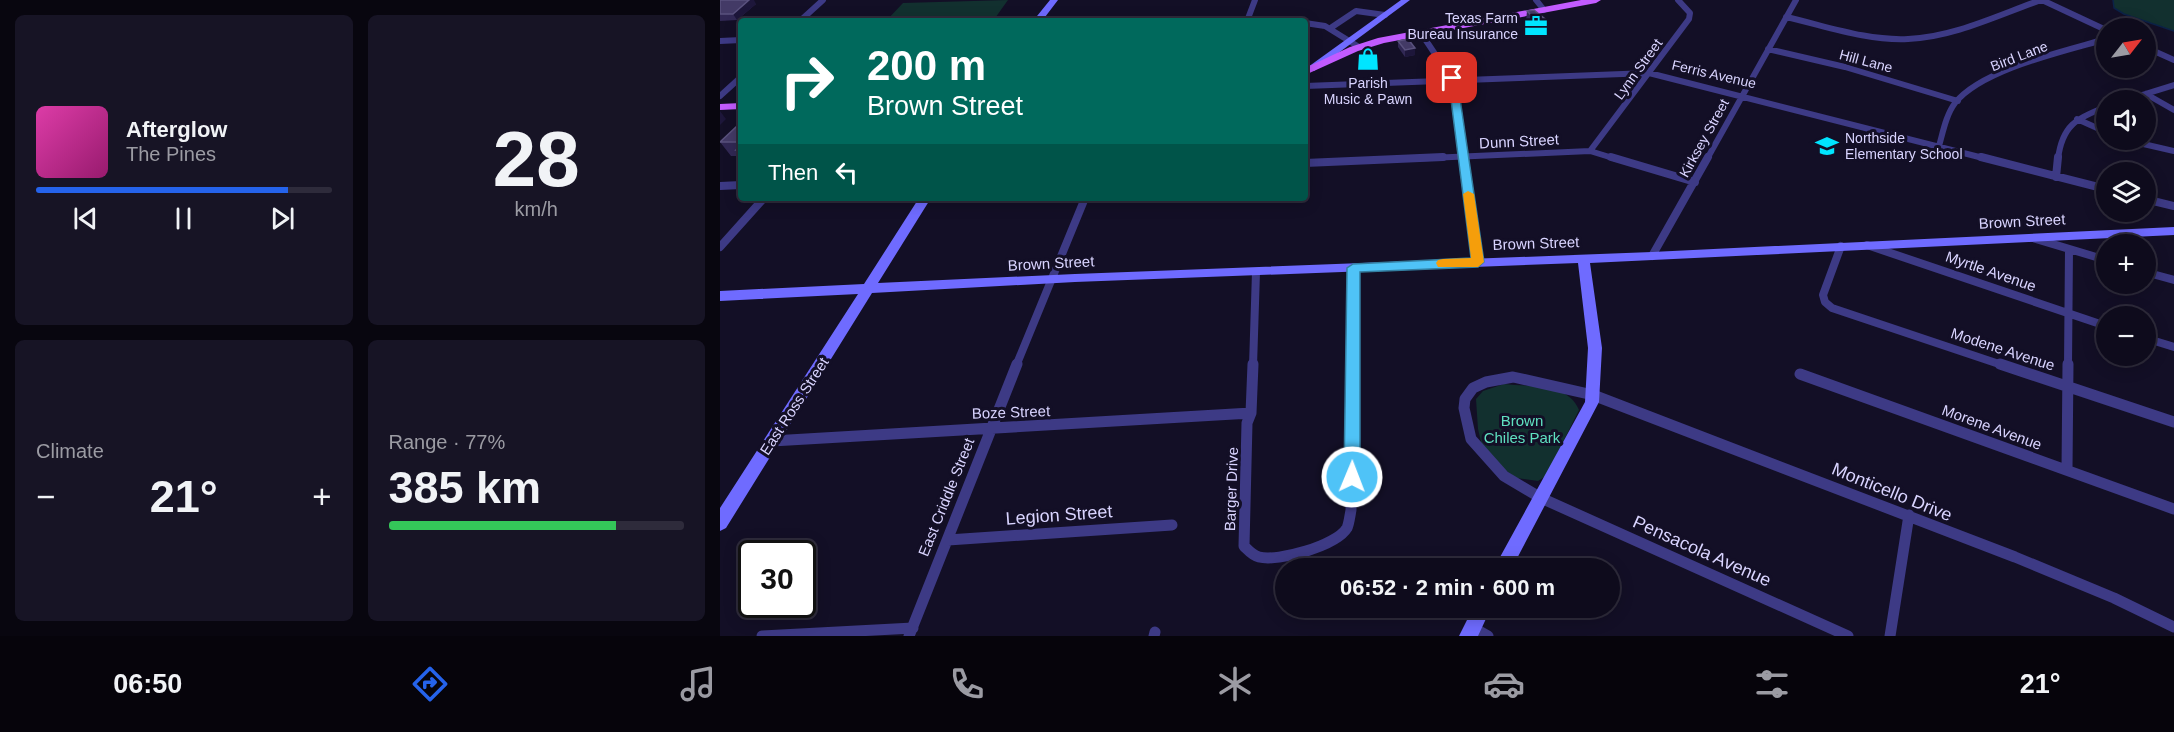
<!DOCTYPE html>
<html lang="en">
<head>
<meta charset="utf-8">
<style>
  body { margin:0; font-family:Arial,sans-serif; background:#171425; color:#f1f3f6; height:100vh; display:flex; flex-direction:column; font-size:22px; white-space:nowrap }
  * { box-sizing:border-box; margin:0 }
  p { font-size:20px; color:#9b9ba3 }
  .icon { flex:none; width:33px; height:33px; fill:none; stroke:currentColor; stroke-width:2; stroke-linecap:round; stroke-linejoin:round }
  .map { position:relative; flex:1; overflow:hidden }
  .sheet { display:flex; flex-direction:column; gap:15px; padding:15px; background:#08060f; width:720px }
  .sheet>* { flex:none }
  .banner { position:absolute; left:18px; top:18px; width:570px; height:183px; border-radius:6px; box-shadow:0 3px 15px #0003,0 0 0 2px #2e2b3b; background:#00695c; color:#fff; overflow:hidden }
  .needle { width:39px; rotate:59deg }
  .controls { position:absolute; left:1376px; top:18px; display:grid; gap:12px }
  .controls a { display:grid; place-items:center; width:60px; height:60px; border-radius:50%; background:#0e0b1c; box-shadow:0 3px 15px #0003,0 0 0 2px #2e2b3b; font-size:30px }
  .speed { position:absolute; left:18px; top:540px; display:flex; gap:12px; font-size:30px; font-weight:700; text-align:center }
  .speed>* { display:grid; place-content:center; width:78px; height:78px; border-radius:50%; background:#0e0b1c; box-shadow:0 3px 15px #0003,0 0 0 2px #2e2b3b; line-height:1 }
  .speed .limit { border:3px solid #111; border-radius:9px; background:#fff; color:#111 }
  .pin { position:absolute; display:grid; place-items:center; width:51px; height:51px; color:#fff; margin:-26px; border-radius:12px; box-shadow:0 3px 9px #0006 }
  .me { position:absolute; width:66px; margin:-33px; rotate:1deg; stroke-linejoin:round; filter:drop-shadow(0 0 4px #0008) }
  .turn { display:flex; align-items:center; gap:21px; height:126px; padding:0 30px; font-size:27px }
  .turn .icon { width:78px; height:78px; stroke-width:2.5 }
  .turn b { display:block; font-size:42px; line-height:51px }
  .then { display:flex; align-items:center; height:57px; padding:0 30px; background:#0003; gap:12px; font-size:22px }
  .big { font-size:45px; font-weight:700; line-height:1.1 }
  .sheet .card { flex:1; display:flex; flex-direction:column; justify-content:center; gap:9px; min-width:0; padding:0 21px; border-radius:9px; background:#171425 }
  .sheet .dial { align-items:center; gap:0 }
  .dial b { font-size:78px; line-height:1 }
  .song { display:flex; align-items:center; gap:18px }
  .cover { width:72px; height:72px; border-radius:9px; background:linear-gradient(135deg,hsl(320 70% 55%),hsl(320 70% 35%)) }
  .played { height:6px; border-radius:3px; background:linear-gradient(90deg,#2563eb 85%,#2e2b3b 85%) }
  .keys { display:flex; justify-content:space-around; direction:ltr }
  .heat { display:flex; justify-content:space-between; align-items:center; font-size:33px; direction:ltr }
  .charge { height:9px; border-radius:4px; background:linear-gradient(90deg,#34c759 77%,#2e2b3b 0) }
  .sheet .tiles { flex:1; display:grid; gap:15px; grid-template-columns:repeat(2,1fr) }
  .trip { position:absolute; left:555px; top:558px; width:345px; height:60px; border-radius:30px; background:#0e0b1c; box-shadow:0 3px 15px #0003,0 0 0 2px #2e2b3b; font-weight:700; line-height:60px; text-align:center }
  .menu { display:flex; height:96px; justify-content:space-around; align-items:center; background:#06040b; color:#9b9ba3 }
  .menu .icon { width:42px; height:42px }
  .menu .selected { color:#2563eb }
  .menu b { font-size:27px; color:#f1f3f6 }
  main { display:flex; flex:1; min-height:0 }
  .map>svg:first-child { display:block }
</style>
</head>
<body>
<main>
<section class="sheet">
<div class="tiles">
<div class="card">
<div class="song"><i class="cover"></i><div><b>Afterglow</b><p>The Pines</p></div></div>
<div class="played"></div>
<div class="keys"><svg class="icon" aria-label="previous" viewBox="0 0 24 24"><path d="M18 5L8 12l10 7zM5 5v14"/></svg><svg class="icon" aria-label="pause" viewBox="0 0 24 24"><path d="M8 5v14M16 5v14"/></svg><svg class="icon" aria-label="next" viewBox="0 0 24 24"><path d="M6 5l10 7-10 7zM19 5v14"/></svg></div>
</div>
<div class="card dial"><b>28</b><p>km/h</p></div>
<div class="card"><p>Climate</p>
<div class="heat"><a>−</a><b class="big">21°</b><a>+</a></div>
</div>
<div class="card"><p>Range · 77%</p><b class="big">385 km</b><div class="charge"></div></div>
</div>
</section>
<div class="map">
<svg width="1454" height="636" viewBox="0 0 1454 636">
  <rect width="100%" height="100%" fill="#130f26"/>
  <path fill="#12302f" d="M 288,0 L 273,21 L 166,21 L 183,3 Z
    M 1393,0 L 1454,0 L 1454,31 L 1404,14 L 1394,8 Z
    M 784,384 C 809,387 849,383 859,410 L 826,476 L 818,481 L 796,478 L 764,454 L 758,429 L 756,399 L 763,391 Z"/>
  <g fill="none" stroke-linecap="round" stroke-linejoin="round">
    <path stroke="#0c2248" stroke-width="1.5" d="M 1393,0 L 1394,8 L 1404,14 L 1454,31"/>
    <path stroke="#3d3a85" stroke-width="6" d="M 816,0 L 824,10
      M 1322,0 L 1386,30
      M 1066,17 C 1106,26 1147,41 1188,39 C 1234,37 1278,15 1321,0
      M 80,21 L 103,0
      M 527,21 L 535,0
      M 585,23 L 605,26 L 639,47
      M 612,27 L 636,11 L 665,15
      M 701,33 L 733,81 L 744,159
      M 0,41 L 21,40
      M 1425,47 L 1454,60
      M 1048,49 L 1125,67 L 1238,101
      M 585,86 L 929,73 L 1267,159
      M 1426,94 L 1454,110
      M 0,96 L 21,77
      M 1406,100 L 1454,85
      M 1357,119 L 1386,132
      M 1406,140 L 1454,151
      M 1219,146 C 1223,132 1226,115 1235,103 C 1262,69 1345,51 1386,39
      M 870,151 L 969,19 L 970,13 L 958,0
      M 687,159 L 870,151 L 896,159
      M 987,159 L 1076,0
      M 1338,159 C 1342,126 1356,118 1386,107"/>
    <path stroke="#3d3a85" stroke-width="8" d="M 744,157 L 758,262
      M 891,157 L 975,182
      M 1261,157 L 1386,189
      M 585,163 L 723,157
      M 1336,177 L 1338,157
      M 0,186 L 21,185
      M 1425,199 L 1454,206
      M 1313,238 L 1386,260
      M 1147,245 L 1386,326
      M 1121,246 L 1103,295 L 1105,302 L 1112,308 L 1285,366
      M 0,247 L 44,198
      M 932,256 L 988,157
      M 1425,272 L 1454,280
      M 1425,338 L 1454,347
      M 296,366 L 365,198
      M 533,366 L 536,272
      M 632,366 L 633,268
      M 1348,366 L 1349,249"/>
    <path stroke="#3d3a85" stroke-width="11" d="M 533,364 L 531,413 L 527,423 L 524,546 C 529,551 532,555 539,557 C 558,562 616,546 627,528 C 629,524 630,515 631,510 L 632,364
      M 1280,364 L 1454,422
      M 1080,374 L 1454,509
      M 52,441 L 531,413
      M 1347,469 L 1348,364
      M 228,540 L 452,525
      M 752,627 L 768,636
      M 42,636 L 193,628
      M 189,636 L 297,364
      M 434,636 L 435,632
      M 1128,636 L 821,498 L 784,476 L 751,439 L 744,408 L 745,399 L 753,388 L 766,382 L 793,377 L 873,395 L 1295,557 L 1394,598 L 1454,627
      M 1170,636 L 1189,515"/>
    <path fill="#6f6bff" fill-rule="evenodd" d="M 330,0 L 338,0 L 322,21 L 313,21 Z
      M 681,0 L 690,0 L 594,71 L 588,71 L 588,67 Z
      M 199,198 L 211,198 L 158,283 L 355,274 L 932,252 L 1454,227 L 1454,235 L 870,263 L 882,348 L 879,402 L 792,568 L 774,568 L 865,402 L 868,348 L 858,263 L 355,282 L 152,293 L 6,528 L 0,531 L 0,508 L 138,294 L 0,301 L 0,291 L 144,284 Z
      M 753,608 L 771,608 L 758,636 L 739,636 Z"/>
    <path fill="#c25bff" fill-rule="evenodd" d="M 861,0 L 881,0 L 876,3 L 664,43 L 638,51 L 585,75 L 585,68 L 630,47 L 658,38 Z
      M 21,103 L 21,109 L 0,110 L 0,104 Z"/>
  </g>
  <path fill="#312854" d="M 0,0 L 36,4 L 17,20 L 0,21 Z
    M 814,10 L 824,29 L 816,31 L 806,21 L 807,11 Z
    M 678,41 L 695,48 L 695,55 L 685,57 L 678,47 Z
    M 21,126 L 21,156 L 11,156 L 0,142 Z"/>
  <path fill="#1d163a" d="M 29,0 L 34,0 L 36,4 L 17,20 L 13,14 Z
    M 825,19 L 824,29 L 816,31 L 817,21 Z
    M 695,48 L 695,55 L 685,57 L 685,50 Z
    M 0,111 L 6,119 L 0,125 Z"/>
  <path fill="#433a66" stroke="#5a527e" stroke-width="1.5" d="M 0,0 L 29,0 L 13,14 L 0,14 Z
    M 814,10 L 825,19 L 817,21 L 807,11 Z
    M 688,39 L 695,48 L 685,50 L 678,41 Z
    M 21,126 L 21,142 L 0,142 L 16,127 Z
    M 21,145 L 21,150 L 16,150 Z"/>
  <path fill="#4fc3f7" stroke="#337fa1" stroke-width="1.5" d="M 728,76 L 737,78 L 764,262 L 758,267 L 640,272 L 640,477 L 638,482 L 632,484 L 626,482 L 624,477 L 627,268 L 633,264 L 751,258 Z"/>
  <path fill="#f59e0b" d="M 748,191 L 754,194 L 764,262 L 758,267 L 718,267 L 716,263 L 718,260 L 723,259 L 751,258 L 743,194 Z"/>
  <defs>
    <g id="office-bare" transform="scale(1.8)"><path d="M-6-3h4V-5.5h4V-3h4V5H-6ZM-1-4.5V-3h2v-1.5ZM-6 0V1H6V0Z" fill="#00e5ff" stroke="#130f26" stroke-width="2.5" paint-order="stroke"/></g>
    <g id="shop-bare" transform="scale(1.8)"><path d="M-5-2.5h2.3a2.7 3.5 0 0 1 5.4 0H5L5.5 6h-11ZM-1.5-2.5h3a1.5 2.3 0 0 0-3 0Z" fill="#00e5ff" stroke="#130f26" stroke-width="2.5" paint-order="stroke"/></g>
    <g id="school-bare" transform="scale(1.8)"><path d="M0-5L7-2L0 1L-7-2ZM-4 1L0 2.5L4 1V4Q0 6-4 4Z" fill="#00e5ff" stroke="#130f26" stroke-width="2.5" paint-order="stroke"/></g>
  </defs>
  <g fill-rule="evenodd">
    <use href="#office-bare" x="816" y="26"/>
    <use href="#shop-bare" x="648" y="59"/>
    <use href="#school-bare" x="1107" y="146"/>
  </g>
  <g text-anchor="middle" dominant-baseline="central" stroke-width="6" stroke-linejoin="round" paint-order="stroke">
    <g font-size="14" fill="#d9d4ff" stroke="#130f26" text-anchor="end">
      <text x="798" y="18">Texas Farm<tspan x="798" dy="16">Bureau Insurance</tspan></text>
      <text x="648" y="83" text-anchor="middle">Parish<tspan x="648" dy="16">Music &amp; Pawn</tspan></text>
      <text x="1125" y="138" text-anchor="start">Northside<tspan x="1125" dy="16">Elementary School</tspan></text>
    </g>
    <g font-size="14" fill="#d9d4ff" stroke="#130f26">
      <text transform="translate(1299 56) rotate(-21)">Bird Lane</text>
      <text transform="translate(1146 61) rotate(15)">Hill Lane</text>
      <text transform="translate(918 69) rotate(-54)">Lynn Street</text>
      <text transform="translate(994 74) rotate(13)">Ferris Avenue</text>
      <text transform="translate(984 138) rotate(-61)">Kirksey Street</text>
    </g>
    <g font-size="15" fill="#d9d4ff" stroke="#130f26">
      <text transform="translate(799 141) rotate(-3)">Dunn Street</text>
      <text transform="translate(1302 221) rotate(-3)">Brown Street</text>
      <text transform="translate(816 243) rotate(-2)">Brown Street</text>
      <text transform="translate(331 263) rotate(-3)">Brown Street</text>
      <text transform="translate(1271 271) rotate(19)">Myrtle Avenue</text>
      <text transform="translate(1283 349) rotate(18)">Modene Avenue</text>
      <text transform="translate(74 406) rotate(-57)">East Ross Street</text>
      <text transform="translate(291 412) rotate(-2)">Boze Street</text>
      <text transform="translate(1272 427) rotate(20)">Morene Avenue</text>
      <text transform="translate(511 489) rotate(-88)">Barger Drive</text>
      <text transform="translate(226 497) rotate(-68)">East Criddle Street</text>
    </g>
    <g font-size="15" fill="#5fe0c0" stroke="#130f26">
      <text x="802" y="420">Brown<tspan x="802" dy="17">Chiles Park</tspan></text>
    </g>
    <g font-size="18" fill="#d9d4ff" stroke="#130f26">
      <text transform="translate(1172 492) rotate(22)">Monticello Drive</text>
      <text transform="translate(339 515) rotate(-4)">Legion Street</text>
      <text transform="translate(982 551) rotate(24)">Pensacola Avenue</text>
    </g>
  </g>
</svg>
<div class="controls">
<a><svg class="needle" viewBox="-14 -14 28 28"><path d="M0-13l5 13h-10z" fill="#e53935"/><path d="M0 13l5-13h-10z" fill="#9b9ba3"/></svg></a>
<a><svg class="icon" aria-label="sound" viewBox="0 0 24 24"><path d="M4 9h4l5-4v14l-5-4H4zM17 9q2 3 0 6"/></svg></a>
<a><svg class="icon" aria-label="layers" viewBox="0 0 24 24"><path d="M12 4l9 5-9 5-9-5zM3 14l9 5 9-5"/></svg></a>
<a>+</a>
<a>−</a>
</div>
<div class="speed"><div class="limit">30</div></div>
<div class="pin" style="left:732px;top:78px;background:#d93025"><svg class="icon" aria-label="arrive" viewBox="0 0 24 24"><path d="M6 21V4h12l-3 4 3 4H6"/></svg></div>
<svg class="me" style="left:632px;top:477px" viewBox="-20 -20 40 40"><circle r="17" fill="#4fc3f7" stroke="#fff" stroke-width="3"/><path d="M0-11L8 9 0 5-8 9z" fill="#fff"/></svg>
<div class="trip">06:52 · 2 min · 600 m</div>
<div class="banner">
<div class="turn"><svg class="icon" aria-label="right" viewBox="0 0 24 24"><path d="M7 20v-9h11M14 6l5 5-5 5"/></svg><div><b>200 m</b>Brown Street</div></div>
<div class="then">Then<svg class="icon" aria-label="left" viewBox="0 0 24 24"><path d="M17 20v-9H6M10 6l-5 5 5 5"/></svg></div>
</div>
</div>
</main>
<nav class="menu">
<b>06:50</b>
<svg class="icon selected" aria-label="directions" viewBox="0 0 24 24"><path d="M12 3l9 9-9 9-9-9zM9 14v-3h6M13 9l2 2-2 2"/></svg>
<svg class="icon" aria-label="music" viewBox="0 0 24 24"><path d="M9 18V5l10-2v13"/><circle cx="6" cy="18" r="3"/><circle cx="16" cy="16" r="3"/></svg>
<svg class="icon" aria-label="phone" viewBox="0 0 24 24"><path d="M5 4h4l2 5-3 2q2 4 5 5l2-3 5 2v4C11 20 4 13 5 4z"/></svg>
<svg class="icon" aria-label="climate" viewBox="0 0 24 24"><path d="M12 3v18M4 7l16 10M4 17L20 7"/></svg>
<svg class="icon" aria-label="car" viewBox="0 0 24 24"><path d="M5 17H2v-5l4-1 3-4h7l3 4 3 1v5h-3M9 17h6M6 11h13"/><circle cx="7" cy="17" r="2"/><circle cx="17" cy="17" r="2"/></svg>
<svg class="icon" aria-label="filters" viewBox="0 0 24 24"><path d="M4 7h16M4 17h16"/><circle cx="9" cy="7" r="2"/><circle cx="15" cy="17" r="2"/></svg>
<b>21°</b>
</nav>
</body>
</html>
